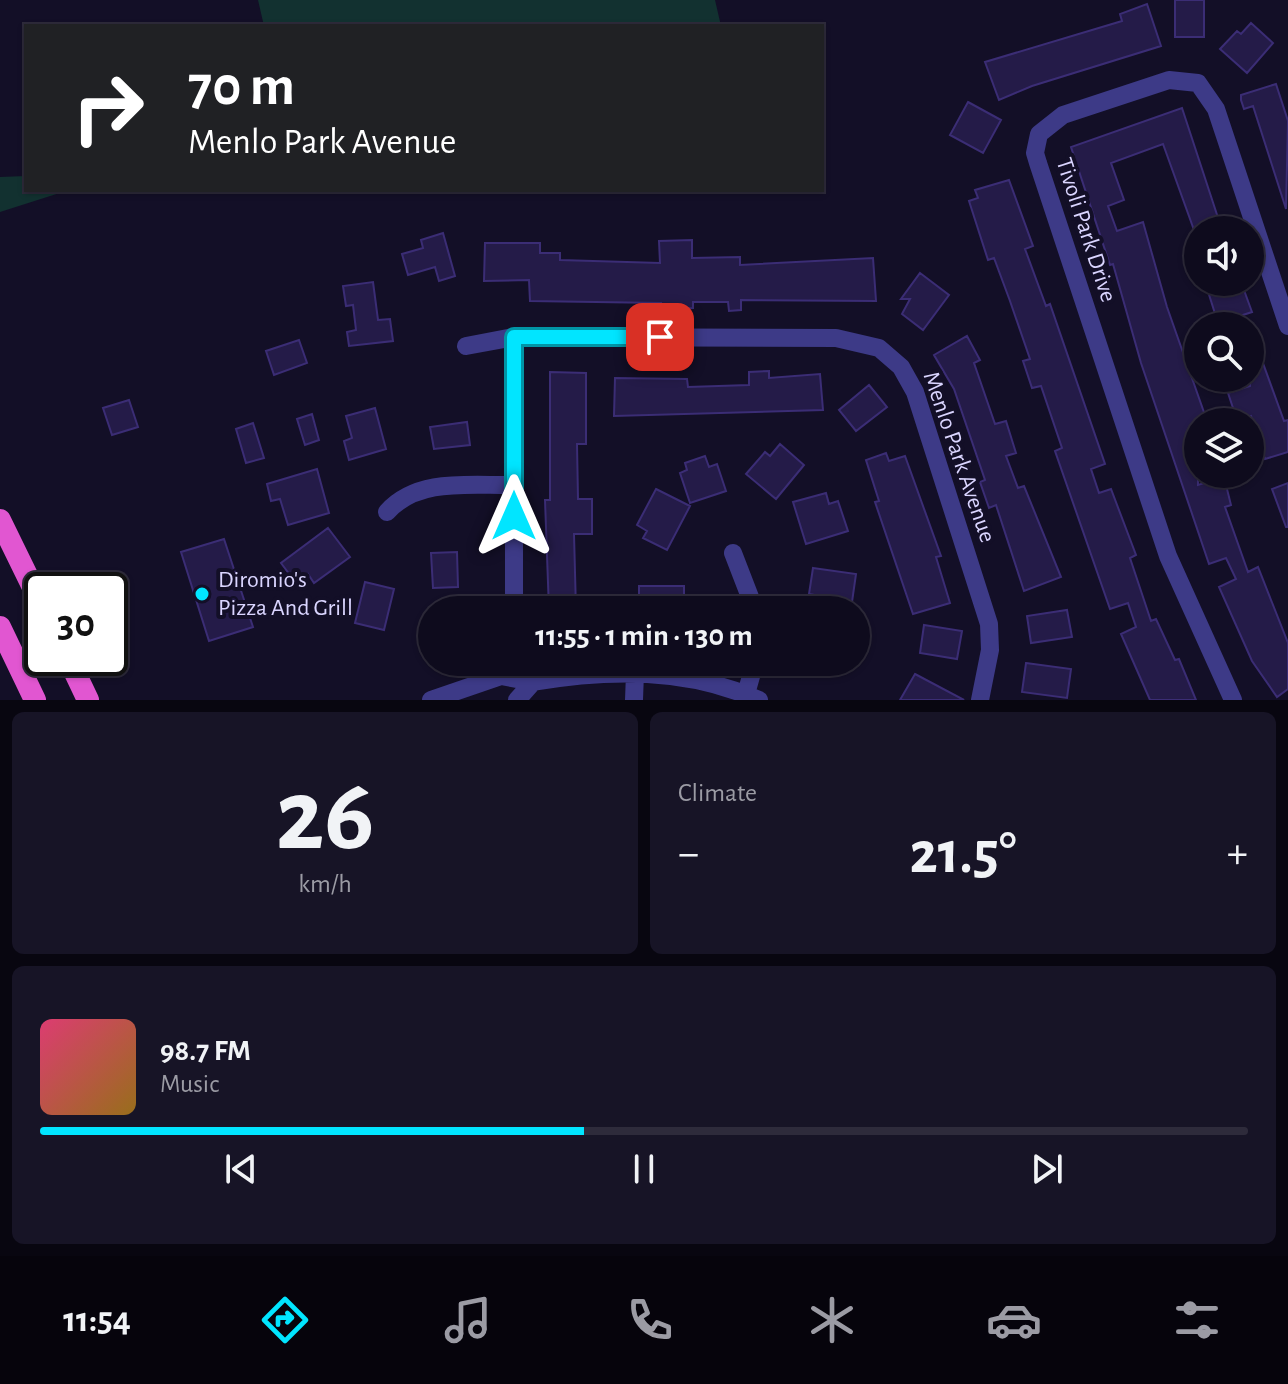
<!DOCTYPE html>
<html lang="en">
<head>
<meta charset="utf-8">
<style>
  body { margin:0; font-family:"Alegreya Sans",sans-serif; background:#171426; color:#f1f3f6; height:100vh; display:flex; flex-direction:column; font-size:30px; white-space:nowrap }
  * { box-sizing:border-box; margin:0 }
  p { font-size:26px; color:#9b9ba4 }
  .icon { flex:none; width:44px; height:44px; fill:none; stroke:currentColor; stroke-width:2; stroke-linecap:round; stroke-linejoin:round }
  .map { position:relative; height:700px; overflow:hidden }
  .side { display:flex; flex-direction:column; gap:12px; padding:12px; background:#080610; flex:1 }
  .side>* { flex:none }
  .top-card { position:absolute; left:24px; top:24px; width:800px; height:168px; border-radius:0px; box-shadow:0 2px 6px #0004,0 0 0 2px #2e2b3b; background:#202124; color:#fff; overflow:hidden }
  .controls { position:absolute; left:1184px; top:216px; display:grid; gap:16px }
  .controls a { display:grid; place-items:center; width:80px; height:80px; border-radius:50%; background:#0e0b1d; box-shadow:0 2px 6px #0004,0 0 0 2px #2e2b3b; font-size:40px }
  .speed { position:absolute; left:24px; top:572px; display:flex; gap:16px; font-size:40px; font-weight:700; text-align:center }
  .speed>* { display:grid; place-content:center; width:104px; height:104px; border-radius:50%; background:#0e0b1d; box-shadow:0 2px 6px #0004,0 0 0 2px #2e2b3b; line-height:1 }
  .speed .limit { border:4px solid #111; border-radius:12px; background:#fff; color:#111 }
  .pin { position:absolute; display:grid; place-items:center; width:68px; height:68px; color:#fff; margin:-34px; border-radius:16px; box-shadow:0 4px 12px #0006 }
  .me { position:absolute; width:88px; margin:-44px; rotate:0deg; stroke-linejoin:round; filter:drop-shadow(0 0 6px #0008) }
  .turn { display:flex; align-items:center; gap:28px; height:168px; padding:0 32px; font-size:36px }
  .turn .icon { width:104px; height:104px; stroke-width:2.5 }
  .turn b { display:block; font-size:56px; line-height:68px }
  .big { font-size:60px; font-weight:700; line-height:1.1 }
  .side .tile { flex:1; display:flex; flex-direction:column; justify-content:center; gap:12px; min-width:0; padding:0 28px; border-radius:12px; background:#171426 }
  .side .dial { align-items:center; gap:0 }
  .dial b { font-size:104px; line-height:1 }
  .song { display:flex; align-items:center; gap:24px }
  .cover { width:96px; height:96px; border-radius:12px; background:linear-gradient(135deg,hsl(340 70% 55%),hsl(40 70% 35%)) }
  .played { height:8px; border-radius:4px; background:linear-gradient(90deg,#01e5ff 45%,#2e2b3b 45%) }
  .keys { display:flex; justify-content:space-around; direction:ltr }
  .heat { display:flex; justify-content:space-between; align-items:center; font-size:44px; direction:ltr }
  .side .tiles { flex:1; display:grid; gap:12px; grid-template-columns:1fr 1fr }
  .tile:last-child { grid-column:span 2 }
  .trip { position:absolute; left:418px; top:596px; width:452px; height:80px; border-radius:40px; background:#0e0b1d; box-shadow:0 2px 6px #0004,0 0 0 2px #2e2b3b; font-weight:700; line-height:80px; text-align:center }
  .menu { display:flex; height:128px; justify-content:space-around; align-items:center; background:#06040c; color:#9b9ba4 }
  .menu .icon { width:56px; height:56px }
  .menu .selected { color:#01e5ff }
  .menu b { font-size:36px; color:#f1f3f6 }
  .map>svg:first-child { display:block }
</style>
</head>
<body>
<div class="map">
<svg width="1288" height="700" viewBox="0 0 1288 700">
  <rect width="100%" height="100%" fill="#130f27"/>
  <path fill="#123130" d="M 258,0 L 715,0 L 721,26 L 264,26 Z
    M 26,176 L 26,190 L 69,190 L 0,212 L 0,177 Z"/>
  <path fill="#241b48" stroke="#3b2d75" stroke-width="2" d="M 1175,0 L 1204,0 L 1204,37 L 1175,37 Z
    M 1147,4 L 1161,46 L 1032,86 L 999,100 L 985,62 L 1122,21 L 1120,14 Z
    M 1251,23 L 1273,43 L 1247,73 L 1220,49 L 1237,31 L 1241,34 Z
    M 1276,84 L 1288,121 L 1286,209 L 1253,106 L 1244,109 L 1241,100 L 1241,95 Z
    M 968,102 L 1001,120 L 983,153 L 950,135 Z
    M 1182,108 L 1222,230 L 1194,230 L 1163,144 L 1111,163 L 1124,200 L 1108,206 L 1117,231 L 1143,222 L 1167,307 L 1206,418 L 1198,420 L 1198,485 L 1224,477 L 1231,505 L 1225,507 L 1248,572 L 1258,567 L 1288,643 L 1288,689 L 1277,697 L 1252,661 L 1219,587 L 1236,579 L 1226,558 L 1209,564 L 1141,363 L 1113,264 L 1110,265 L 1071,147 Z
    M 1009,180 L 1033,246 L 1025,249 L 1046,306 L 1050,304 L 1105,464 L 1091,469 L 1099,493 L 1111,489 L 1136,555 L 1130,558 L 1151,621 L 1156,619 L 1175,660 L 1179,659 L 1196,700 L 1150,700 L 1121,634 L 1136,627 L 1128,603 L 1110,609 L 1055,451 L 1062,448 L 1041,386 L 1032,388 L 1023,361 L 1030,359 L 1010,301 L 994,258 L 988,260 L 969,201 L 978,198 L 975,190 Z
    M 443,233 L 455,276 L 439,281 L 435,267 L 408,275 L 402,254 L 423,248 L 421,240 Z
    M 692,240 L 692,258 L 740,257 L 740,265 L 873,258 L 876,301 L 741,300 L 741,310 L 729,311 L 728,302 L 693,302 L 693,308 L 661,310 L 661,303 L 530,301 L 529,280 L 484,281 L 485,243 L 540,243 L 540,253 L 560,253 L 560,260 L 660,263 L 659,241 Z
    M 920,273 L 949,295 L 923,330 L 902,314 L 910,299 L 901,299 Z
    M 373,282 L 378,320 L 390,319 L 393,341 L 349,346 L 347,332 L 356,330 L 353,305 L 346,306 L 343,286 Z
    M 1205,282 L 1241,282 L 1252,312 L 1218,323 Z
    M 1252,333 L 1284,421 L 1288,420 L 1288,452 L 1265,459 L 1251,416 L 1237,420 L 1228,393 L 1250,386 Z
    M 967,336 L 980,360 L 974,363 L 995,424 L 1006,421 L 1016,453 L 1006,456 L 1018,488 L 1024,486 L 1061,577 L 1024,591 L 996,505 L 989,508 L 980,482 L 985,480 L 954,389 L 934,355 Z
    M 299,340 L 307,363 L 274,375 L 266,351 Z
    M 769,371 L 769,378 L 820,374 L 823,410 L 614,416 L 615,378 L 687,379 L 688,387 L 749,385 L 749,372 Z
    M 550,372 L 586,373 L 586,444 L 577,444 L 578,499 L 592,499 L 592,534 L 574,534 L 576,610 L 549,610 L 545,500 L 550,500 Z
    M 869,385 L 887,407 L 856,431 L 839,410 Z
    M 129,400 L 138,427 L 112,435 L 103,408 Z
    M 375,408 L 386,449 L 349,460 L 344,441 L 352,438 L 346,416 Z
    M 312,414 L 319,440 L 305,445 L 297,419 Z
    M 467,422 L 470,445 L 434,449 L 430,427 Z
    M 253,423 L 264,458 L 246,463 L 236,429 Z
    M 780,444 L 804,465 L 776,499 L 746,474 L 765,452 L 770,456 Z
    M 886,453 L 889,461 L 905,456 L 941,556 L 936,557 L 950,603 L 913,614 L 875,502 L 879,501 L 866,460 Z
    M 705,456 L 709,467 L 717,464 L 726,491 L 690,503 L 680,473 L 687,470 L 685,463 Z
    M 317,469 L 329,513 L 288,525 L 280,499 L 271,501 L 267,484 Z
    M 1288,483 L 1288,527 L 1286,527 L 1272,489 Z
    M 656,489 L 690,506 L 667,550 L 643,538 L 647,531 L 637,525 Z
    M 826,493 L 829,504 L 838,501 L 848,531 L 806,544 L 793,502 Z
    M 328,528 L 350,557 L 314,583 L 308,574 L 296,583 L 281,563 Z
    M 224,539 L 253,627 L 209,641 L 181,552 Z
    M 457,552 L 458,587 L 433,588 L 431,553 Z
    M 813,568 L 856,574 L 852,602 L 842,600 L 841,608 L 824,605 L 826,597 L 809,594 Z
    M 365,582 L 394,589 L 384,630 L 355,623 Z
    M 639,586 L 684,586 L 684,610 L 639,610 Z
    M 1067,610 L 1072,637 L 1031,643 L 1027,616 Z
    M 924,625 L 962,631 L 957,659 L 920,653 Z
    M 1026,663 L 1071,669 L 1067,698 L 1022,692 Z
    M 915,674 L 964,700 L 900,700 Z"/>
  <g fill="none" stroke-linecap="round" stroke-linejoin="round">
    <path stroke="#3d3a87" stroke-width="18" d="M 466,346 L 514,337 L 836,338 L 879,348 L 901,367 L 915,392 L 989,624 L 990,650 L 980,700
      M 387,512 C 418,477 472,486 515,485
      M 733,553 L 755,610
      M 514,610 L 514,337
      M 746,694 L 755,662
      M 431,700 L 501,676 L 533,682
      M 517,700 L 533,682 C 609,669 687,668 759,700
      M 634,700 L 635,673
      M 1233,700 L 1168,556 L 1038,163 L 1035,153 L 1039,134 L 1063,115 L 1169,80 L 1198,83 L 1216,109 L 1288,326"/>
    <path stroke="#e156d1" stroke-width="22" d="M 0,520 L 42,606
      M 0,627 L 35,700
      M 68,658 L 88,700"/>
  </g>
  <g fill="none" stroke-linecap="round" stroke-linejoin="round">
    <g stroke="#0195a6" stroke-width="20">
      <path id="route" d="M 514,516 L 514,337 L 660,337"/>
    </g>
    <use href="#route" stroke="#01e5ff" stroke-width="14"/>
  </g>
  <circle fill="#01e5ff" stroke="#130f27" stroke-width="3" cx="202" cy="594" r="8"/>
  <g text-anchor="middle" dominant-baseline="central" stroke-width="8" stroke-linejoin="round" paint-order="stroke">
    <g font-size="24" fill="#dad5ff" stroke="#130f27">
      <text transform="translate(1086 230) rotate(72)">Tivoli Park Drive</text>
      <text transform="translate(959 457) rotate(71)">Menlo Park Avenue</text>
    </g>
    <g font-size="24" fill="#dad5ff" stroke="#130f27" text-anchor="start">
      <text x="218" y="580">Diromio's<tspan x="218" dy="28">Pizza And Grill</tspan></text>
    </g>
  </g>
</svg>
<div class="controls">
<a><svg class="icon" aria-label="sound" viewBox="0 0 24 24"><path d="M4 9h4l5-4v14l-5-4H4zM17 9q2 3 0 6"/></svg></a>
<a><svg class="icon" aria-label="search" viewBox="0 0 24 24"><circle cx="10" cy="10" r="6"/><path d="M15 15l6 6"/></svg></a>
<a><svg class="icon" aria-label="layers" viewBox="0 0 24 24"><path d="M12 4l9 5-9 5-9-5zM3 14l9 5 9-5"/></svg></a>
</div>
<div class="speed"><div class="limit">30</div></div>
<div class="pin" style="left:660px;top:337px;background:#d93025"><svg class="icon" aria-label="arrive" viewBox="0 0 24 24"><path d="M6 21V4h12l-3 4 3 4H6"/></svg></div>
<svg class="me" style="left:514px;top:516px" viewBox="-20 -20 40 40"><path d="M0-17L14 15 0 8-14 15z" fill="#01e5ff" stroke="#fff" stroke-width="4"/></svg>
<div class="trip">11:55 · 1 min · 130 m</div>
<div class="top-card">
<div class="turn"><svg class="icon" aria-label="right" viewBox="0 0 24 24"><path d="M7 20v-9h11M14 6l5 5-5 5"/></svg><div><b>70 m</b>Menlo Park Avenue</div></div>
</div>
</div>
<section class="side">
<div class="tiles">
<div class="tile dial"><b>26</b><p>km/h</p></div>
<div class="tile"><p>Climate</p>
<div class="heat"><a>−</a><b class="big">21.5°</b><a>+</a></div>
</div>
<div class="tile">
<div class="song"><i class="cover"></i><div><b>98.7 FM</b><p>Music</p></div></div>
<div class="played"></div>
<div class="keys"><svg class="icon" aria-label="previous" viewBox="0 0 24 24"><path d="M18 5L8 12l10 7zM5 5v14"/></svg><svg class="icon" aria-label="pause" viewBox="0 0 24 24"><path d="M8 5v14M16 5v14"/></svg><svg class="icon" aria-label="next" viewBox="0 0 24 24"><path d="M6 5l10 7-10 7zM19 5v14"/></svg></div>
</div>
</div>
</section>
<nav class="menu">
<b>11:54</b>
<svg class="icon selected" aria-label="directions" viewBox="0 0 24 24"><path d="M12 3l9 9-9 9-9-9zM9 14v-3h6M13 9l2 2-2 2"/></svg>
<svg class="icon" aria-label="music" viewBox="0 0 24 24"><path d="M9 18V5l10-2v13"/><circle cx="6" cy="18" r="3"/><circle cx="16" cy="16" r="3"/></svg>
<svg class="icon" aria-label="phone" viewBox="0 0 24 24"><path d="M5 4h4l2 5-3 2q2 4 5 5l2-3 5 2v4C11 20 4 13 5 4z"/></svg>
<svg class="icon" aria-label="climate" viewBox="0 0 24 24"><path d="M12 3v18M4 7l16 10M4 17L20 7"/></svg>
<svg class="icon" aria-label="car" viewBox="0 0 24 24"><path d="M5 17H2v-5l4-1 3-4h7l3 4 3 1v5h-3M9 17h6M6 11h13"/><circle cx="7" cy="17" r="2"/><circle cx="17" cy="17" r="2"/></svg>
<svg class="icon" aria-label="filters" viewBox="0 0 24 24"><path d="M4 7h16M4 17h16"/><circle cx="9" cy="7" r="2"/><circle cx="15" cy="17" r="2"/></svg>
</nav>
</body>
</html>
